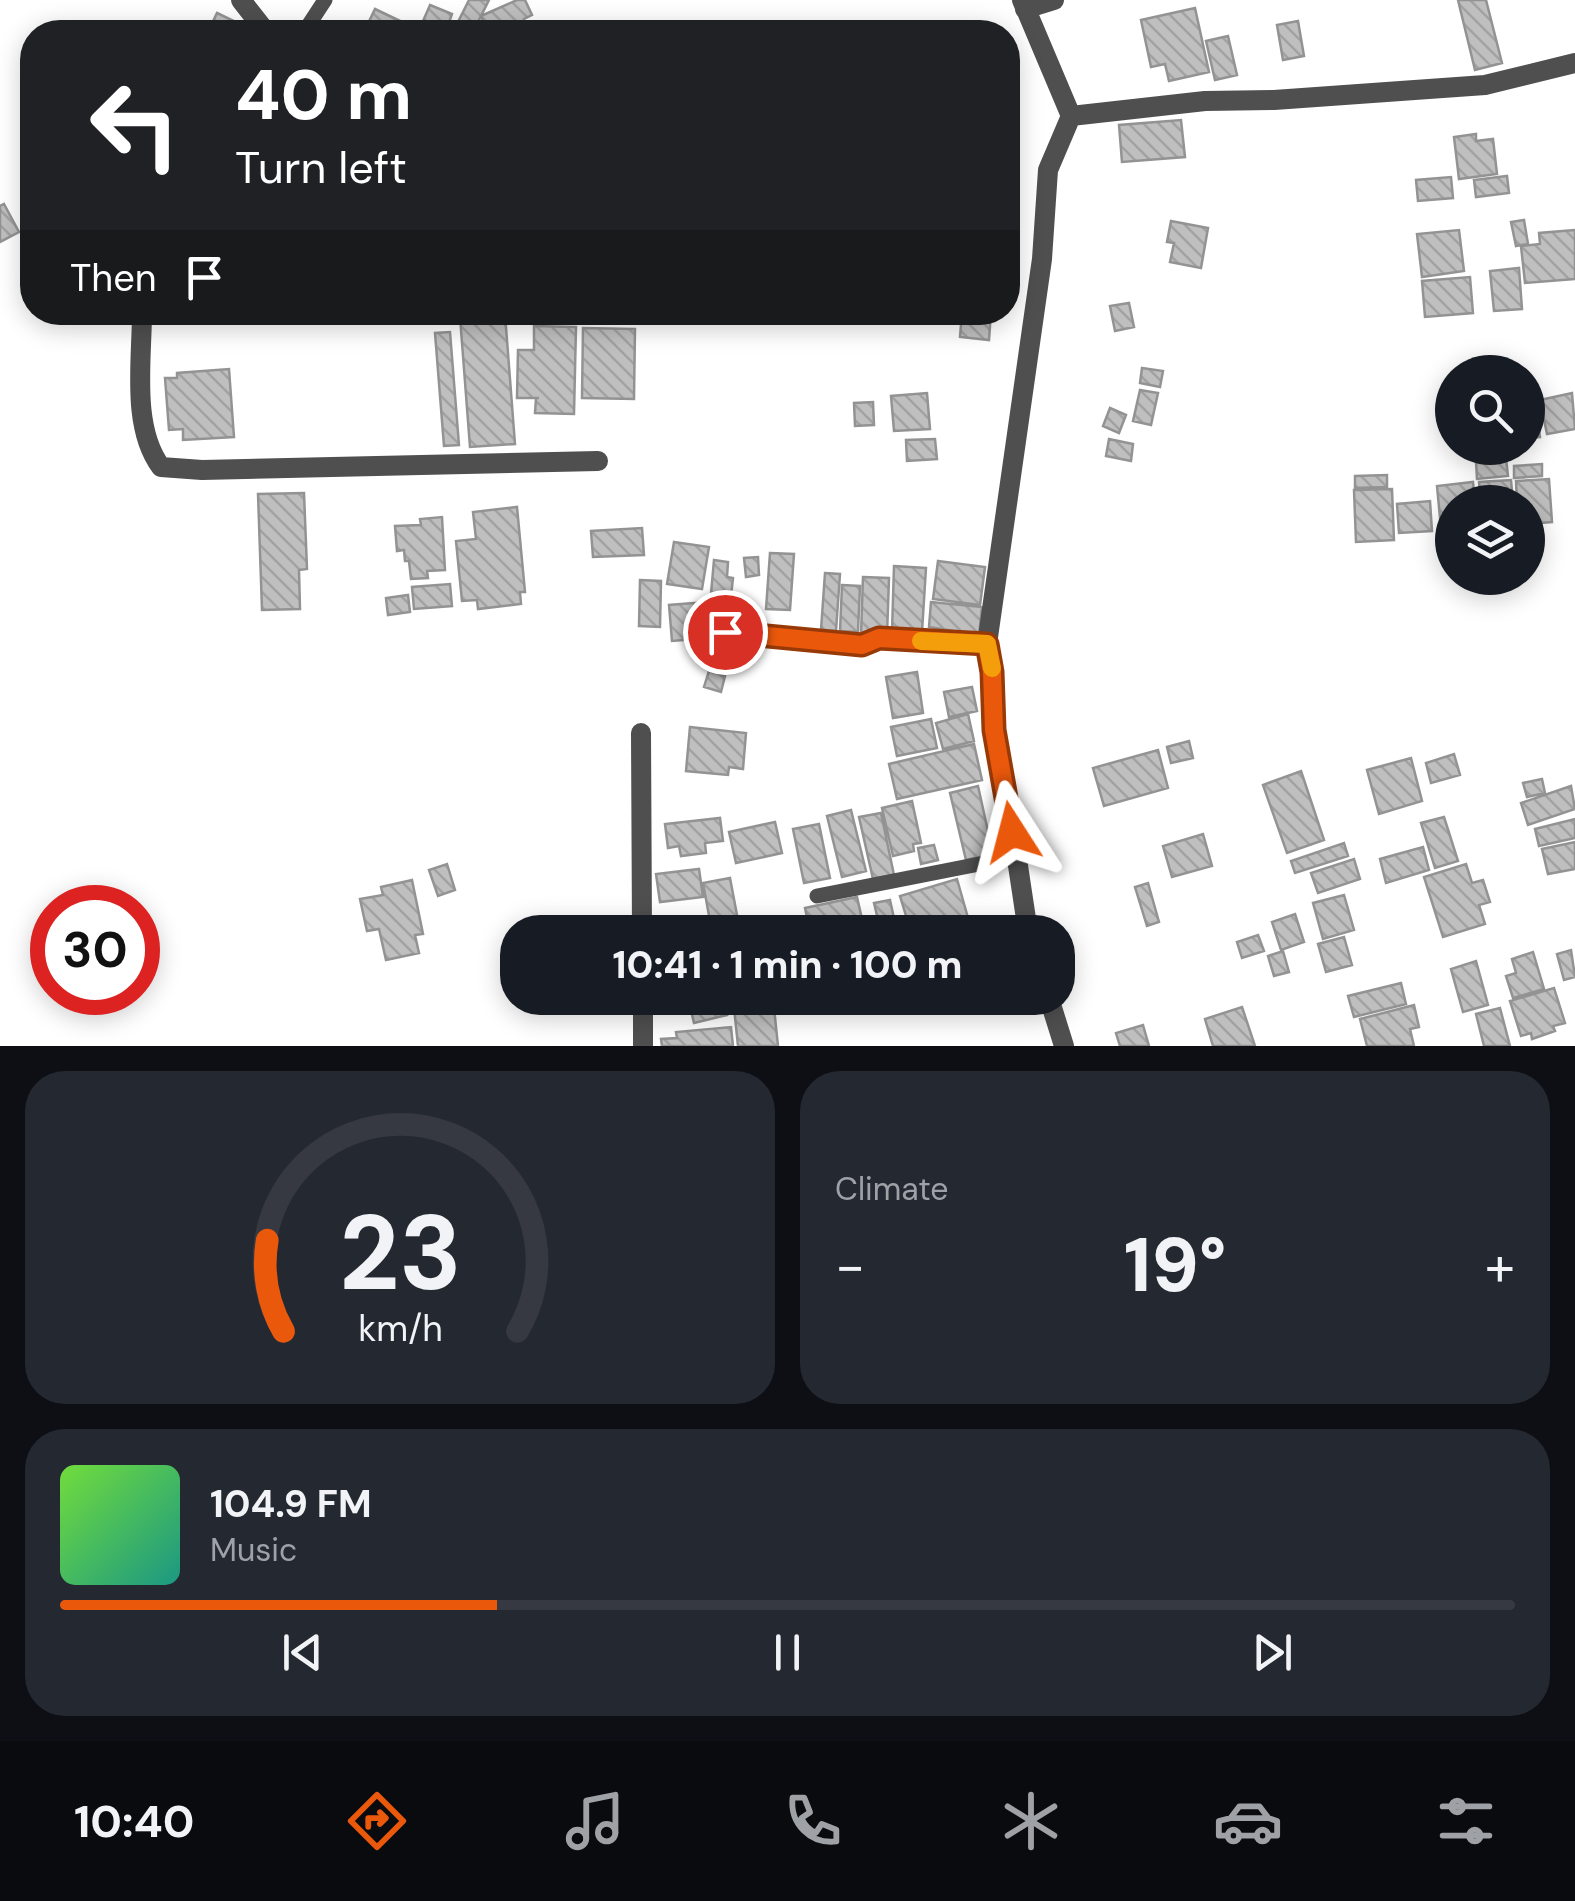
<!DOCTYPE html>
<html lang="en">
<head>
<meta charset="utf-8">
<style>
  body { margin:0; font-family:"DM Sans",sans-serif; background:#242831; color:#f1f3f6; height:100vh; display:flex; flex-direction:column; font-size:38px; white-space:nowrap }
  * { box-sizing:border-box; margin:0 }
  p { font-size:32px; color:#9ea1a6 }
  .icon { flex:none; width:55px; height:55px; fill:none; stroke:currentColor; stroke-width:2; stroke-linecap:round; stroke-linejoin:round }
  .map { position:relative; height:1046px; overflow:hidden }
  .details { display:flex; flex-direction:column; gap:25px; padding:25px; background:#0d0f14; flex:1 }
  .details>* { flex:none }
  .hud { position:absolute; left:20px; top:20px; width:1000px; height:305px; border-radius:40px; box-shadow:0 5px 25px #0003; background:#202124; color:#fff; overflow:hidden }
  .fabs { position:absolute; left:1435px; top:355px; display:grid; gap:20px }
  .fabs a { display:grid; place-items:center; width:110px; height:110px; border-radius:50%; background:#171b24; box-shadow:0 5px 25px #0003; font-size:50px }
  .speed { position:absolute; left:30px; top:885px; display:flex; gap:20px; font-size:50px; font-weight:700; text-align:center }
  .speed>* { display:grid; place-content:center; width:130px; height:130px; border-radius:50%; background:#171b24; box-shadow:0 5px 25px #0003; line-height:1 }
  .speed .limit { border:15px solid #d22; background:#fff; color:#111 }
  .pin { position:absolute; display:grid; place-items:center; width:85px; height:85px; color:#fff; margin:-42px; border:5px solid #fff; border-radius:50%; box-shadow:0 2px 10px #0007 }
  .me { position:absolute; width:110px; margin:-55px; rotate:351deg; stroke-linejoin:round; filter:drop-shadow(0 0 8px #0008) }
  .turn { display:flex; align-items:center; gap:35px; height:210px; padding:0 50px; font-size:45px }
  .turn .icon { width:130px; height:130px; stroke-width:2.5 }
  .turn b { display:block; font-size:70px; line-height:85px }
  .then { display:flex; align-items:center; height:95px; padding:0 50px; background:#0003; gap:20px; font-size:38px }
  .big { font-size:75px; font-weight:800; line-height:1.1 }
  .details .widget { flex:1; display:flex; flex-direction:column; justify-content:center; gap:15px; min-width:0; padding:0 35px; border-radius:40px; background:#242831 }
  .details .dial { align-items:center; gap:0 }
  .dial svg { height:260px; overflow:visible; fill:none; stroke:#363941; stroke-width:7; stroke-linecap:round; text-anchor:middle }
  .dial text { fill:#f1f3f6; stroke:none }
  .song { display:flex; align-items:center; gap:30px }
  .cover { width:120px; height:120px; border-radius:15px; background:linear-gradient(135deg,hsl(100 70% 55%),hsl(170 70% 35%)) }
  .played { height:10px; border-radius:5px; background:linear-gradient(90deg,#ea580c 30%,#363941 30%) }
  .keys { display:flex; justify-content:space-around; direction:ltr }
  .heat { display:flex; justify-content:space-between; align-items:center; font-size:55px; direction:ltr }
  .details .tiles { flex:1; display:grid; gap:25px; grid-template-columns:1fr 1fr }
  .widget:last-child { grid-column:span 2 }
  .trip { position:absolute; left:500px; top:915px; width:575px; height:100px; border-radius:40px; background:#171b24; box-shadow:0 5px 25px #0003; font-weight:800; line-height:100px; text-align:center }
  .dock { display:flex; height:160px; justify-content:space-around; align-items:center; background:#090b0e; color:#9ea1a6 }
  .dock .icon { width:70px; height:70px }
  .dock .current { color:#ea580c }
  .dock b { font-size:45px; color:#f1f3f6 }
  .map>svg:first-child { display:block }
</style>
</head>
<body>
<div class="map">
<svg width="1575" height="1046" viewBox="0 0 1575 1046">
  <defs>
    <pattern id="building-back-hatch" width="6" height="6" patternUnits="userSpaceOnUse" patternTransform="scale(2.5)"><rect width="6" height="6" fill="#bfbfbf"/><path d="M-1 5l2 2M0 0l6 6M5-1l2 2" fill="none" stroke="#a2a2a2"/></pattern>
  </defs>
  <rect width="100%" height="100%" fill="#fff"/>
  <path fill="url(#building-back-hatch)" stroke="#939393" stroke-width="2.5" d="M 469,0 L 489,0 L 473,32 L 464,32 L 455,28 Z
    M 517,0 L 525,0 L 532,15 L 524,19 L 530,32 L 488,32 L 481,16 Z
    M 1458,0 L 1486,0 L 1502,63 L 1475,70 Z
    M 430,5 L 452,14 L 446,31 L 423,21 Z
    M 1195,8 L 1209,72 L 1169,81 L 1165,64 L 1151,67 L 1141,20 Z
    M 375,9 L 423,32 L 364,32 Z
    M 217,13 L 238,23 L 233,32 L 208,32 Z
    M 1298,21 L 1304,56 L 1283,60 L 1277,25 Z
    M 1228,36 L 1237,75 L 1215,80 L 1206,41 Z
    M 1181,120 L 1185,157 L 1122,162 L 1119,125 Z
    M 1476,134 L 1476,141 L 1493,139 L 1497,174 L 1459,179 L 1454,137 Z
    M 1507,176 L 1509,193 L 1476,197 L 1474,180 Z
    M 1451,177 L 1453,198 L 1418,201 L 1416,180 Z
    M 4,204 L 19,232 L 0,242 L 0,206 Z
    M 1524,220 L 1528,244 L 1516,246 L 1511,222 Z
    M 1171,221 L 1208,228 L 1201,268 L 1170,262 L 1174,243 L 1167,242 Z
    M 1459,230 L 1464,271 L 1422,277 L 1417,234 Z
    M 1575,230 L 1575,279 L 1525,283 L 1521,246 L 1540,244 L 1539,233 Z
    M 1519,268 L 1522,309 L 1494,311 L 1490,271 Z
    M 1470,277 L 1473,313 L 1425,317 L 1422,281 Z
    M 1129,303 L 1134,327 L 1115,331 L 1110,306 Z
    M 962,312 L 991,312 L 989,340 L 960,337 Z
    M 505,314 L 515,444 L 470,447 L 460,317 Z
    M 534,326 L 576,327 L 574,414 L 535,413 L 536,398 L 539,398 L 517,398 L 518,350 L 534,350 Z
    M 583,328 L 635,329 L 634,399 L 582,398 Z
    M 450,332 L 459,445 L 444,446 L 435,333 Z
    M 1142,368 L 1163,371 L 1160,387 L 1140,383 Z
    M 229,369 L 234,437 L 183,440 L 183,429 L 169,430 L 165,378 L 177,378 L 177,373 Z
    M 1140,390 L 1158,393 L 1151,425 L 1133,421 Z
    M 927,393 L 930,429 L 894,431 L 891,396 Z
    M 1572,393 L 1575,429 L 1547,434 L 1540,400 Z
    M 873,402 L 874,425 L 855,426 L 854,403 Z
    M 1536,403 L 1540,437 L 1528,438 L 1528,404 Z
    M 1110,408 L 1126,415 L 1119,433 L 1103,426 Z
    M 935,439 L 937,459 L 907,461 L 906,440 Z
    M 1109,439 L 1133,444 L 1131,461 L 1106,456 Z
    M 1506,458 L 1508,476 L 1477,479 L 1476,461 Z
    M 1542,464 L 1542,476 L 1514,478 L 1514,466 Z
    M 1387,475 L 1387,487 L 1355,488 L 1355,476 Z
    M 1549,479 L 1552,522 L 1528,524 L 1528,502 L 1517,502 L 1516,481 Z
    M 1511,480 L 1513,502 L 1481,502 L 1479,482 Z
    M 1473,482 L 1475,502 L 1452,502 L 1452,526 L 1441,528 L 1437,486 Z
    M 1392,489 L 1394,540 L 1356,542 L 1354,490 Z
    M 304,493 L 307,569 L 299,570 L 300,609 L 262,610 L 258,494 Z
    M 1430,501 L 1432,531 L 1399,533 L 1397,504 Z
    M 517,507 L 525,592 L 520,592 L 521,604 L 478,609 L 477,600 L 462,601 L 456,541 L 476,539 L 473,512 Z
    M 442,517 L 445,570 L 427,571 L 428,578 L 411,579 L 409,561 L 405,561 L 404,550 L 397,551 L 395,526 L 421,525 L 420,519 Z
    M 642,528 L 644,555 L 593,557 L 591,531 Z
    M 674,542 L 709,547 L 702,589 L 667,584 Z
    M 770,553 L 794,554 L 790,610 L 766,609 Z
    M 758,557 L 759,575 L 746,577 L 744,558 Z
    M 714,560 L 728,562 L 727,577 L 733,578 L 731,596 L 711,594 Z
    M 938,561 L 985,567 L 980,605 L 933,599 Z
    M 894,566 L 926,568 L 922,632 L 892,631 Z
    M 825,573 L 840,574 L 836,631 L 821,630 Z
    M 863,577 L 889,578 L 887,636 L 861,635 Z
    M 640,580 L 661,581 L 660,627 L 639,626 Z
    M 450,584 L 452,606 L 414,609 L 412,587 Z
    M 842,585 L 860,586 L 858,632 L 840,631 Z
    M 408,595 L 410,612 L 388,615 L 386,598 Z
    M 706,602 L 710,638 L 672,641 L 669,605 Z
    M 931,602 L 982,607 L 979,635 L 929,627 Z
    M 709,671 L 725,676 L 721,692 L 704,687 Z
    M 917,672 L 923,713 L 893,718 L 886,677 Z
    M 972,687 L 977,711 L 949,717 L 944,692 Z
    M 968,714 L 974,741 L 943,749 L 936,723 Z
    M 931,719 L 937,748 L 897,756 L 891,727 Z
    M 690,727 L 746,733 L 743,769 L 729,767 L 728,775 L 686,771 Z
    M 1189,741 L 1193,758 L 1171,763 L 1167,747 Z
    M 974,744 L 982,780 L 897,799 L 889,764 Z
    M 1158,750 L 1168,788 L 1104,806 L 1093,768 Z
    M 1454,754 L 1460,775 L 1431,783 L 1426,763 Z
    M 1411,758 L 1422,801 L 1379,814 L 1367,770 Z
    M 1301,771 L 1324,840 L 1287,853 L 1263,785 Z
    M 1542,779 L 1545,793 L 1527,797 L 1523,783 Z
    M 978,786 L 993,854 L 966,860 L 950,793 Z
    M 1571,786 L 1575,809 L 1528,825 L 1521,803 Z
    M 912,801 L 921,843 L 913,844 L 914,851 L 893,856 L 882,808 Z
    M 851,810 L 866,871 L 842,877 L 827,816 Z
    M 881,813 L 894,875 L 873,879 L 859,817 Z
    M 1444,817 L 1458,861 L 1435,868 L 1421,823 Z
    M 720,818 L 723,841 L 705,843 L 706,853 L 681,856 L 679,846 L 668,848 L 665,824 Z
    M 1575,819 L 1575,838 L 1539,846 L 1535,829 Z
    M 775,822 L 782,853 L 736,863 L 729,832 Z
    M 819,824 L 830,878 L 804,883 L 793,829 Z
    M 1203,834 L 1212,866 L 1172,877 L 1163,846 Z
    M 1575,842 L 1575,869 L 1548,874 L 1542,849 Z
    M 1344,843 L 1348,856 L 1295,873 L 1291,861 Z
    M 934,845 L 938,860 L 921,864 L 918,848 Z
    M 1423,847 L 1429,870 L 1386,883 L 1380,859 Z
    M 1354,859 L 1360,879 L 1318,893 L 1311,873 Z
    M 447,864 L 455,890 L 438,896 L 429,870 Z
    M 1466,864 L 1472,883 L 1483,880 L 1490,902 L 1479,905 L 1485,924 L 1443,937 L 1424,877 Z
    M 699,869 L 703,897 L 660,902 L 656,874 Z
    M 730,878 L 737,915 L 710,921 L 703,883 Z
    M 957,879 L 972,932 L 911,932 L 900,896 Z
    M 412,880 L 423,934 L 415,935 L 419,953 L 386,960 L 379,929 L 367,931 L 360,899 L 383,895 L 381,887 Z
    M 1148,883 L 1159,922 L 1147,926 L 1135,887 Z
    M 1344,895 L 1354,930 L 1323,939 L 1313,903 Z
    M 857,897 L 865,932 L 800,932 L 798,924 L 808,922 L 805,908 Z
    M 890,900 L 897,932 L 881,932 L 874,903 Z
    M 1295,914 L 1304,942 L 1281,950 L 1272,922 Z
    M 1258,935 L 1264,951 L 1242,958 L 1237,942 Z
    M 1344,937 L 1352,965 L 1326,972 L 1318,944 Z
    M 1571,950 L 1575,977 L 1564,980 L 1557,954 Z
    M 1283,951 L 1289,972 L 1274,976 L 1268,956 Z
    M 1533,952 L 1544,989 L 1513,998 L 1506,976 L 1516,973 L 1512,959 Z
    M 1476,961 L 1488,1005 L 1463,1012 L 1451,969 Z
    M 1401,983 L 1406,1004 L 1354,1017 L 1348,996 Z
    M 1554,988 L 1565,1023 L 1553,1026 L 1555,1031 L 1532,1039 L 1531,1033 L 1521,1036 L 1510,1001 Z
    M 688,998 L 722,998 L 727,1015 L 694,1023 Z
    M 733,998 L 773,998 L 778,1046 L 738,1046 Z
    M 1414,1005 L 1419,1027 L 1410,1029 L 1414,1046 L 1367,1046 L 1360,1019 Z
    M 1242,1007 L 1255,1046 L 1213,1046 L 1205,1019 Z
    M 1500,1008 L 1510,1046 L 1484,1046 L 1476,1014 Z
    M 1143,1025 L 1149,1046 L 1120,1046 L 1116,1033 Z
    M 731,1027 L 733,1046 L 662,1046 L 661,1039 L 677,1038 L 676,1032 Z"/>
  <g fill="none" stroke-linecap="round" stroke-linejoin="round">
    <path stroke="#4f4f4f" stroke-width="15" d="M 304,32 L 325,0
      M 725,632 L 862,645 L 879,638 L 987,644
      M 817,896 L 1015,857"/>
    <path stroke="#4f4f4f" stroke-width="20" d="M 241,0 L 266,32
      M 1022,0 L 1071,116 L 1048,170 L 1042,259 L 987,644 L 993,672 L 993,730 L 1009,806 L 1028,932
      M 1025,9 L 1054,0
      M 1071,116 L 1205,101 L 1274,100 L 1485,85 L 1575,63
      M 142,312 C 142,360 131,427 161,467 L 202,470 L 598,461
      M 641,733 L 642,932
      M 643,998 L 643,1046
      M 1049,998 L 1064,1046"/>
  </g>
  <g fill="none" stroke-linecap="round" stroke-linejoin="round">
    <g stroke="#983908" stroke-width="25">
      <path id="route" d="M 725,632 L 862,645 L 879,638 L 987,644 L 992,672 L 994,730 L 1012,832"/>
    </g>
    <use href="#route" stroke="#ea580c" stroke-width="18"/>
    <path stroke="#f59e0b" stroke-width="18" d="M 921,641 L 987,644 L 992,668"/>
  </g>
</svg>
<div class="fabs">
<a><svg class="icon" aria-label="search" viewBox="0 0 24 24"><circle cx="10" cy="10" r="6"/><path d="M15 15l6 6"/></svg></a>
<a><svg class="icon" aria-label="layers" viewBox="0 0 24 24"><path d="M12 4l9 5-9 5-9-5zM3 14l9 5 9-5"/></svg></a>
</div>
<div class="speed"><div class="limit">30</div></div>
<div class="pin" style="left:725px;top:632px;background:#d93025"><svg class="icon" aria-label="arrive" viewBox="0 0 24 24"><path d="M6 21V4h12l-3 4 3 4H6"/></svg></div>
<svg class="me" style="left:1012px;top:832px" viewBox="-20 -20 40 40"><path d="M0-17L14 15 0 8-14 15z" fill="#ea580c" stroke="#fff" stroke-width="4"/></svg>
<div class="trip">10:41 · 1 min · 100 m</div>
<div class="hud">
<div class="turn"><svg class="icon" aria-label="left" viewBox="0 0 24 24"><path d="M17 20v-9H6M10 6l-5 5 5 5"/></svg><div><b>40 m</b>Turn left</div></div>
<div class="then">Then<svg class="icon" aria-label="arrive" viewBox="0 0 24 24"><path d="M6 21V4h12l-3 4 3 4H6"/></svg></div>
</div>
</div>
<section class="details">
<div class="tiles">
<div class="widget dial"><svg viewBox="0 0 100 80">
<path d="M14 69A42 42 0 1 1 86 69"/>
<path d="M14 69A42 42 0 0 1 9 41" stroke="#ea580c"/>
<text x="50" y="56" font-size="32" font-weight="700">23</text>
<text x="50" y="72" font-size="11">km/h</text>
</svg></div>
<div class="widget"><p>Climate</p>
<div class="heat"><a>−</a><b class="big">19°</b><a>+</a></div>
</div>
<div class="widget">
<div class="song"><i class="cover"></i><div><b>104.9 FM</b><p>Music</p></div></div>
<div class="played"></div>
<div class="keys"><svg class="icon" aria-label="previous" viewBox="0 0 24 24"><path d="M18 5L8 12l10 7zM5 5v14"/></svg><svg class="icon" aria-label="pause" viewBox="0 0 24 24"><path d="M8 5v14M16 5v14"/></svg><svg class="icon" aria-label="next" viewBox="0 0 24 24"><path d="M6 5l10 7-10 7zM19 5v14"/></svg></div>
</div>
</div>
</section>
<nav class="dock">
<b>10:40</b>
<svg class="icon current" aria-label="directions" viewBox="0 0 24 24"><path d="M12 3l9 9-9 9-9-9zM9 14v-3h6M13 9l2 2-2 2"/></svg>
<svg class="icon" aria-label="music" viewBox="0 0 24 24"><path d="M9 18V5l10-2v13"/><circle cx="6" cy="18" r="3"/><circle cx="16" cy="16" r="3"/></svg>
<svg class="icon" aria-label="phone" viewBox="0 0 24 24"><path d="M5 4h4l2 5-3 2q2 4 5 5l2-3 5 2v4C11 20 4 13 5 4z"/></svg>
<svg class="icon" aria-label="climate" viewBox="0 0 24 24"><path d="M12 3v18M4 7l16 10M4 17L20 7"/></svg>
<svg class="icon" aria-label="car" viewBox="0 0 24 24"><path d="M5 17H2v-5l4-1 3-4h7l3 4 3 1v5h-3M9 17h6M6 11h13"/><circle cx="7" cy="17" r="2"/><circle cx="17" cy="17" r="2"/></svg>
<svg class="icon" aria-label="filters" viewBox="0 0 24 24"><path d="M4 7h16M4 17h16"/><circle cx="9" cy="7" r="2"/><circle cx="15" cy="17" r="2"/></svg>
</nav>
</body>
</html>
